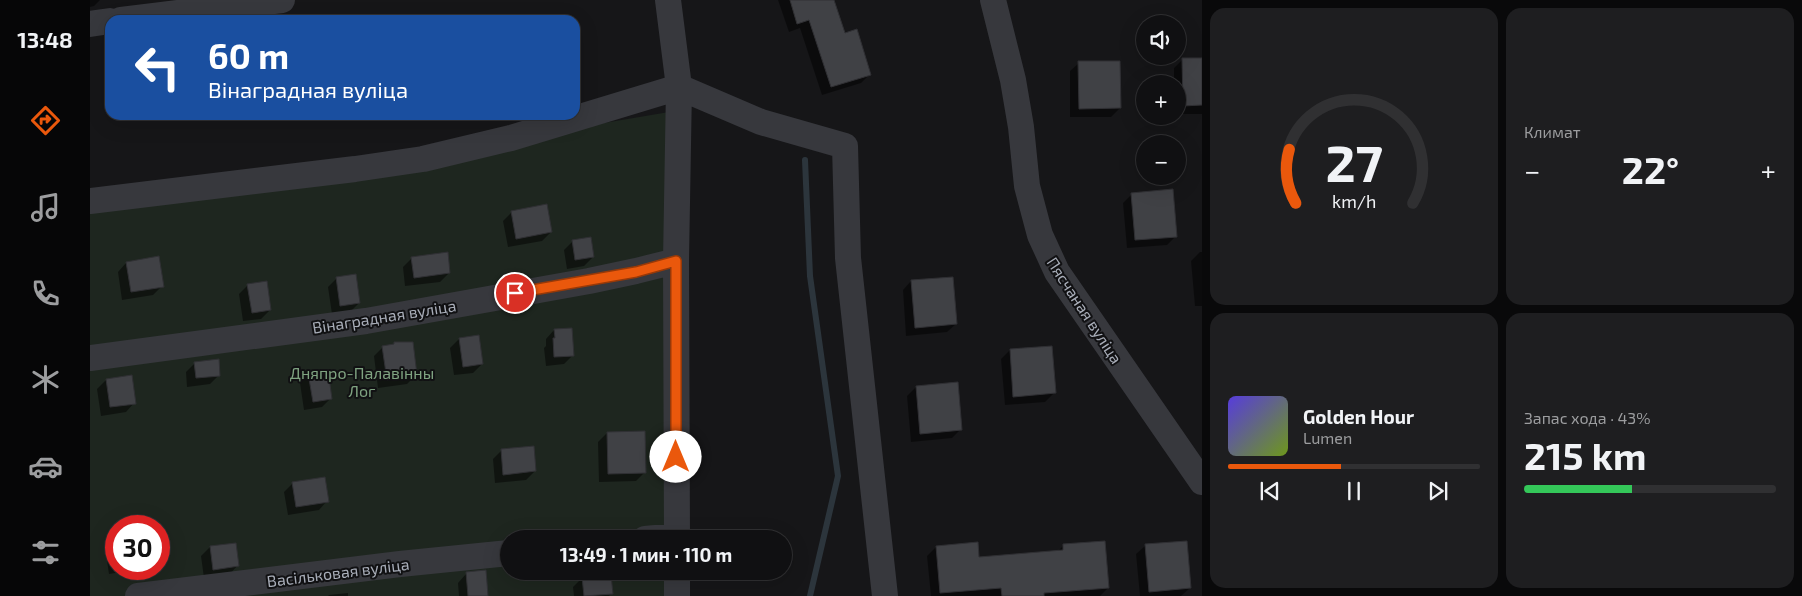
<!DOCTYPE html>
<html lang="ru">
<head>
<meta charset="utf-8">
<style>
  body { margin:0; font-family:"Exo 2",sans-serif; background:#1e1e20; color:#f1f3f6; height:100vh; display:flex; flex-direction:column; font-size:19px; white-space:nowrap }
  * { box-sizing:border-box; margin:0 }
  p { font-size:16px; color:#9c9d9f }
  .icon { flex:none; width:28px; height:28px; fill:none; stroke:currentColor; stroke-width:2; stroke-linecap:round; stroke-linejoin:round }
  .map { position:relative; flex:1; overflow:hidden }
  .panel { display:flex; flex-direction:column; gap:8px; padding:8px; background:#09090a; width:600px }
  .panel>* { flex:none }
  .top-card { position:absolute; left:15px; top:15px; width:475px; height:105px; border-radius:15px; box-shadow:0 5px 20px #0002,0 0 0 1px #303032; background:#1a4fa0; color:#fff; overflow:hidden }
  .fabs { position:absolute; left:1046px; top:15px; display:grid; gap:10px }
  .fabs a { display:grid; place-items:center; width:50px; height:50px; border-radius:50%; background:#101012; box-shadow:0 5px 20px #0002,0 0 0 1px #303032; font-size:25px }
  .speed { position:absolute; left:15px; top:515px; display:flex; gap:10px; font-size:25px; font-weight:700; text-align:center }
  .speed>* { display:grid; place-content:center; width:65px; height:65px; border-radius:50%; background:#101012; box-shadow:0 5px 20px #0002,0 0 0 1px #303032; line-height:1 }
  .speed .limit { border:8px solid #d22; background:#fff; color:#111 }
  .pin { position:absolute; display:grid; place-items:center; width:42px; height:42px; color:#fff; margin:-21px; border:2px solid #fff; border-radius:50%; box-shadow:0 1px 5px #0007 }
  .me { position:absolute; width:55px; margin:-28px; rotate:0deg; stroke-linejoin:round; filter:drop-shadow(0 0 4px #0008) }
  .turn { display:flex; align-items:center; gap:18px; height:105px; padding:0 20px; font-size:22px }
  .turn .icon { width:65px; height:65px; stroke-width:2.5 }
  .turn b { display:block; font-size:35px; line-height:42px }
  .big { font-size:38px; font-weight:700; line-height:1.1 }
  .panel .widget { flex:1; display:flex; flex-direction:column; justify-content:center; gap:8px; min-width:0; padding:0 18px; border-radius:15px; background:#1e1e20 }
  .panel .dial { align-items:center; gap:0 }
  .dial svg { height:130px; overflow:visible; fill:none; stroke:#303032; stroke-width:7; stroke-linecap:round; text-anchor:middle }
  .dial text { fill:#f1f3f6; stroke:none }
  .song { display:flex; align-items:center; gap:15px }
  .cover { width:60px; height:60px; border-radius:8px; background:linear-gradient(135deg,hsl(250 70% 55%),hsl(80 70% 35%)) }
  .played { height:5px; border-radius:2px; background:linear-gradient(90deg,#ea580c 45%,#303032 45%) }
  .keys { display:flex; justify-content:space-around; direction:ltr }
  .heat { display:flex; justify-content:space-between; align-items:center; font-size:28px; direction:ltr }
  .charge { height:8px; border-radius:4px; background:linear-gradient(90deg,#34c759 43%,#303032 0) }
  .panel .tiles { flex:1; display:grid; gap:8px; grid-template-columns:repeat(2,1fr) }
  .trip { position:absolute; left:410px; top:530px; width:292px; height:50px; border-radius:25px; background:#101012; box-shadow:0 5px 20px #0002,0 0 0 1px #303032; font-weight:700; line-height:50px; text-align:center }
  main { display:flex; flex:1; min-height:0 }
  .dock { display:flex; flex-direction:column; width:90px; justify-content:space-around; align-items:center; background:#060607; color:#9c9d9f }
  .dock .icon { width:35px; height:35px }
  .dock .selected { color:#ea580c }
  .dock b { font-size:22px; color:#f1f3f6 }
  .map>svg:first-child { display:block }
</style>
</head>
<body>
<main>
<nav class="dock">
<b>13:48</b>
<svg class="icon selected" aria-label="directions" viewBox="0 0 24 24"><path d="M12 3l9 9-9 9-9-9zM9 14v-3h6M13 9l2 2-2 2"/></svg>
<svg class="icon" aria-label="music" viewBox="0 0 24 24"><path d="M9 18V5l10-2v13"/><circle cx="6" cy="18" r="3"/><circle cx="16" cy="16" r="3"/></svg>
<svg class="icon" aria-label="phone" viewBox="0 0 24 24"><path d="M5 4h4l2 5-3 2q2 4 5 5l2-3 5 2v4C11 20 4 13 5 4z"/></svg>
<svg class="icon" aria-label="climate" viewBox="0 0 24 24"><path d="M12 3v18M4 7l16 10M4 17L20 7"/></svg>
<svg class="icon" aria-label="car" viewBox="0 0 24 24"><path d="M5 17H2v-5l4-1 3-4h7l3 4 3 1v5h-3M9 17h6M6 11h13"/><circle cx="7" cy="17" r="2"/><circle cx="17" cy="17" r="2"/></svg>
<svg class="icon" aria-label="filters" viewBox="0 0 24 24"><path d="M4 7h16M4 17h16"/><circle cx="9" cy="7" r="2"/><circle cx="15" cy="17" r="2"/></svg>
</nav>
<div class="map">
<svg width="1112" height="596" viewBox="0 0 1112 596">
  <rect width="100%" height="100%" fill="#161618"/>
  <path fill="#1e261f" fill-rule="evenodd" d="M 579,112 L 576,539 L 419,539 L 419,571 L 576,571 L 576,596 L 0,596 L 0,210 ZM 26,526 L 69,526 L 69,569 L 26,569 Z"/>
  <path fill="#0007" d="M 0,0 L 10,0 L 4,6 L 0,7 Z
    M 688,0 L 743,0 L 754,34 L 780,74 L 771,83 L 732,95 L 710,28 L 699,32 Z
    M 1093,59 L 1112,59 L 1112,114 L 1088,114 L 1088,84 L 1084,84 L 1084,68 Z
    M 989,63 L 1030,108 L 1021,117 L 980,117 L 980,71 Z
    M 1042,194 L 1086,236 L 1077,245 L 1037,248 L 1033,203 Z
    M 422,212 L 461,232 L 452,241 L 418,247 L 413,221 Z
    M 483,241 L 503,257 L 494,266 L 477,269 L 474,250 Z
    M 1110,252 L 1112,252 L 1112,306 L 1105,306 L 1101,261 Z
    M 322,258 L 359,273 L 350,282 L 315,286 L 313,267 Z
    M 36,263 L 72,286 L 63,295 L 32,300 L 28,272 Z
    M 247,278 L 269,303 L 260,312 L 242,314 L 238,287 Z
    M 821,281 L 866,324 L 857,332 L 816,336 L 813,290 Z
    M 158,285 L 180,310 L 171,319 L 153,321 L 149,294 Z
    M 464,330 L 483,355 L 474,364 L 456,366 L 454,348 L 456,346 L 456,339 Z
    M 369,339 L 392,364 L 383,373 L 364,375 L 360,348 Z
    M 305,343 L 326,375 L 317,384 L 288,388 L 284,356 L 293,347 L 302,346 Z
    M 920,350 L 964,393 L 955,402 L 915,405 L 911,359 Z
    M 105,363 L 129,375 L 120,384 L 97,387 L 96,372 Z
    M 219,374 L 241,398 L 232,407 L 214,410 L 210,383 Z
    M 16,380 L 44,403 L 36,412 L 11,416 L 7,389 Z
    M 826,387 L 870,430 L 862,438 L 821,442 L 817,396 Z
    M 517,433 L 554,473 L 546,481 L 509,482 L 508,442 Z
    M 411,451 L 445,471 L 436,480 L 405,483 L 403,459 Z
    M 203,483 L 237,501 L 229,510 L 198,515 L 194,492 Z
    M 24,538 L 26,538 L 26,569 L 40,569 L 37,571 L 19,574 L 15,547 Z
    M 973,546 L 1018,588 L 1010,596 L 841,596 L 837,556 L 846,547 L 888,559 L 967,552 Z
    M 1055,546 L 1100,588 L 1091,596 L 1050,596 L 1046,554 Z
    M 120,547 L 147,566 L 139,575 L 114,578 L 111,556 Z
    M 376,574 L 397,596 L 369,596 L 368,583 Z
    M 520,576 L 521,594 L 519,596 L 484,596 L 483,587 L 492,578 Z
    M 258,593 L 258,596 L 238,596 L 239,595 Z"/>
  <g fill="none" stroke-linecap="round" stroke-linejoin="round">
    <path stroke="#2c353c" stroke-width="6" d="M 715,160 L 720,276 L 748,476 L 720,596"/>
  </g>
  <path fill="#404145" stroke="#303034" d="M 700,0 L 744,0 L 755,33 L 767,29 L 781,75 L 741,87 L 719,20 L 707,24 Z
    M 1092,58 L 1112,58 L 1112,105 L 1093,106 Z
    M 988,61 L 1030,61 L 1031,108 L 989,109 Z
    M 1083,189 L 1087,237 L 1045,240 L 1041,193 Z
    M 457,204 L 462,232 L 426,239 L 421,211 Z
    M 501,237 L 504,257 L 485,260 L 482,240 Z
    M 358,252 L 360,273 L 324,278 L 321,257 Z
    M 69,256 L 74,287 L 41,292 L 36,262 Z
    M 266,274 L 270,303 L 250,306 L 246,277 Z
    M 863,277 L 867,324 L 825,328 L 821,280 Z
    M 177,281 L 181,310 L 162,313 L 157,284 Z
    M 482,328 L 484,356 L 464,357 L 463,338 L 465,338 L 464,329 Z
    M 389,335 L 393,364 L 373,367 L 369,338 Z
    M 304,342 L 323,342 L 327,375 L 297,380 L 292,346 L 304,344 Z
    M 962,346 L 966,393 L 923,397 L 920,349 Z
    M 129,359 L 130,376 L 106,378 L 104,362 Z
    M 238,370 L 242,399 L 223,402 L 218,373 Z
    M 42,375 L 46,404 L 20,407 L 16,379 Z
    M 868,382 L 872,430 L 830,434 L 826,386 Z
    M 555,431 L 556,473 L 518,474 L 517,432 Z
    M 444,446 L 446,471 L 413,475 L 411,449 Z
    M 235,477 L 239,502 L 206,507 L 202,482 Z
    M 1015,541 L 1019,588 L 954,593 L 954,596 L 912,596 L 911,588 L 850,593 L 846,546 L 888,542 L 889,557 L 973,550 L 973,544 Z
    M 1097,541 L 1101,588 L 1059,592 L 1055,544 Z
    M 146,543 L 149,566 L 123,570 L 120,546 Z
    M 396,570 L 398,596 L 378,596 L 376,572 Z
    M 521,575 L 523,594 L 494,596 L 492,577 Z"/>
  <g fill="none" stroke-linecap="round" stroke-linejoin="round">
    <path stroke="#37383d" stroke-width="26" d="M 578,0 L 589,87 L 586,261 L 587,539
      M 903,0 L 923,80 L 931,127 L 937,186 L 950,235 L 967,272 L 1112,482
      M 31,20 L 192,0
      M 0,24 L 20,21
      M 0,201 L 265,169 L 333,159 L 421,138 L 589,87 L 671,122 L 755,146 L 758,258 L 795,596
      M 0,358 L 276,321 L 499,281 L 546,271 L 586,261
      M 555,539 L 587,536
      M 48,596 L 310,564 L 419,553
      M 587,596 L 587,571"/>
  </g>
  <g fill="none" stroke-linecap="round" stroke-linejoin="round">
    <g stroke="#983908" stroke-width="12">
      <path id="route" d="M 425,293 L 546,272 L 586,261 L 586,457"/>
    </g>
    <use href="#route" stroke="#ea580c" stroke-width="9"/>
  </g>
  <g text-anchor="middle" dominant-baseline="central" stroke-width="4" stroke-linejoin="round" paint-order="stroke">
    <g font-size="16" fill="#a8adb8" stroke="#111113">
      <text transform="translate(995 310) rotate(57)">Пясчаная вуліца</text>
      <text transform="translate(294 316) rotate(-9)">Вінаградная вуліца</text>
      <text transform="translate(248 572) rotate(-7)">Васільковая вуліца</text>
    </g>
    <g font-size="16" fill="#7fa381" stroke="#111113">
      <text x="272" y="372">Дняпро-Палавінны<tspan x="272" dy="18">Лог</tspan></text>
    </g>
  </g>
</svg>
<div class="fabs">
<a><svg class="icon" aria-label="sound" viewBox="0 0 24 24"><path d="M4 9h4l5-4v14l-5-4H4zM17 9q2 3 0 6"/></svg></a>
<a>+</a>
<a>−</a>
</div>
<div class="speed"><div class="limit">30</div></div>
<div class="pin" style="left:425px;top:293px;background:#d93025"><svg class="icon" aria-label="arrive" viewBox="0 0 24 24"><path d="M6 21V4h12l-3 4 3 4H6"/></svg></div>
<svg class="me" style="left:586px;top:457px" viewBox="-20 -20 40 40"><circle r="19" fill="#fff"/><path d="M0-13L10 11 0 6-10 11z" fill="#ea580c"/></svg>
<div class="trip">13:49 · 1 мин · 110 m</div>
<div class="top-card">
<div class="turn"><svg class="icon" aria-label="left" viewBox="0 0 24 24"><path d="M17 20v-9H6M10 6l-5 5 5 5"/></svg><div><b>60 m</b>Вінаградная вуліца</div></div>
</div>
</div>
<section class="panel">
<div class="tiles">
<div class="widget dial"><svg viewBox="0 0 100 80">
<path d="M14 69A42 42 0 1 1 86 69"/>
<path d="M14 69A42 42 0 0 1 10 36" stroke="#ea580c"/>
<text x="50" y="56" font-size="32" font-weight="700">27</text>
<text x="50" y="72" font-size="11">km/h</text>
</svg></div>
<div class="widget"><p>Климат</p>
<div class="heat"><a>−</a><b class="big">22°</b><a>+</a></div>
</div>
<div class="widget">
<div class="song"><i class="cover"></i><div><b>Golden Hour</b><p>Lumen</p></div></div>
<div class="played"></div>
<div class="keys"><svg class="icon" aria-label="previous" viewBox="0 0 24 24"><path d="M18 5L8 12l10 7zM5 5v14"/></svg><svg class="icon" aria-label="pause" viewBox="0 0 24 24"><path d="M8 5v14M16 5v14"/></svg><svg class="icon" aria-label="next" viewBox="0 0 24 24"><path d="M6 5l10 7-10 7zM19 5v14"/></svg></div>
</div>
<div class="widget"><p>Запас хода · 43%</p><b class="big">215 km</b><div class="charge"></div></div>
</div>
</section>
</main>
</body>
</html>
